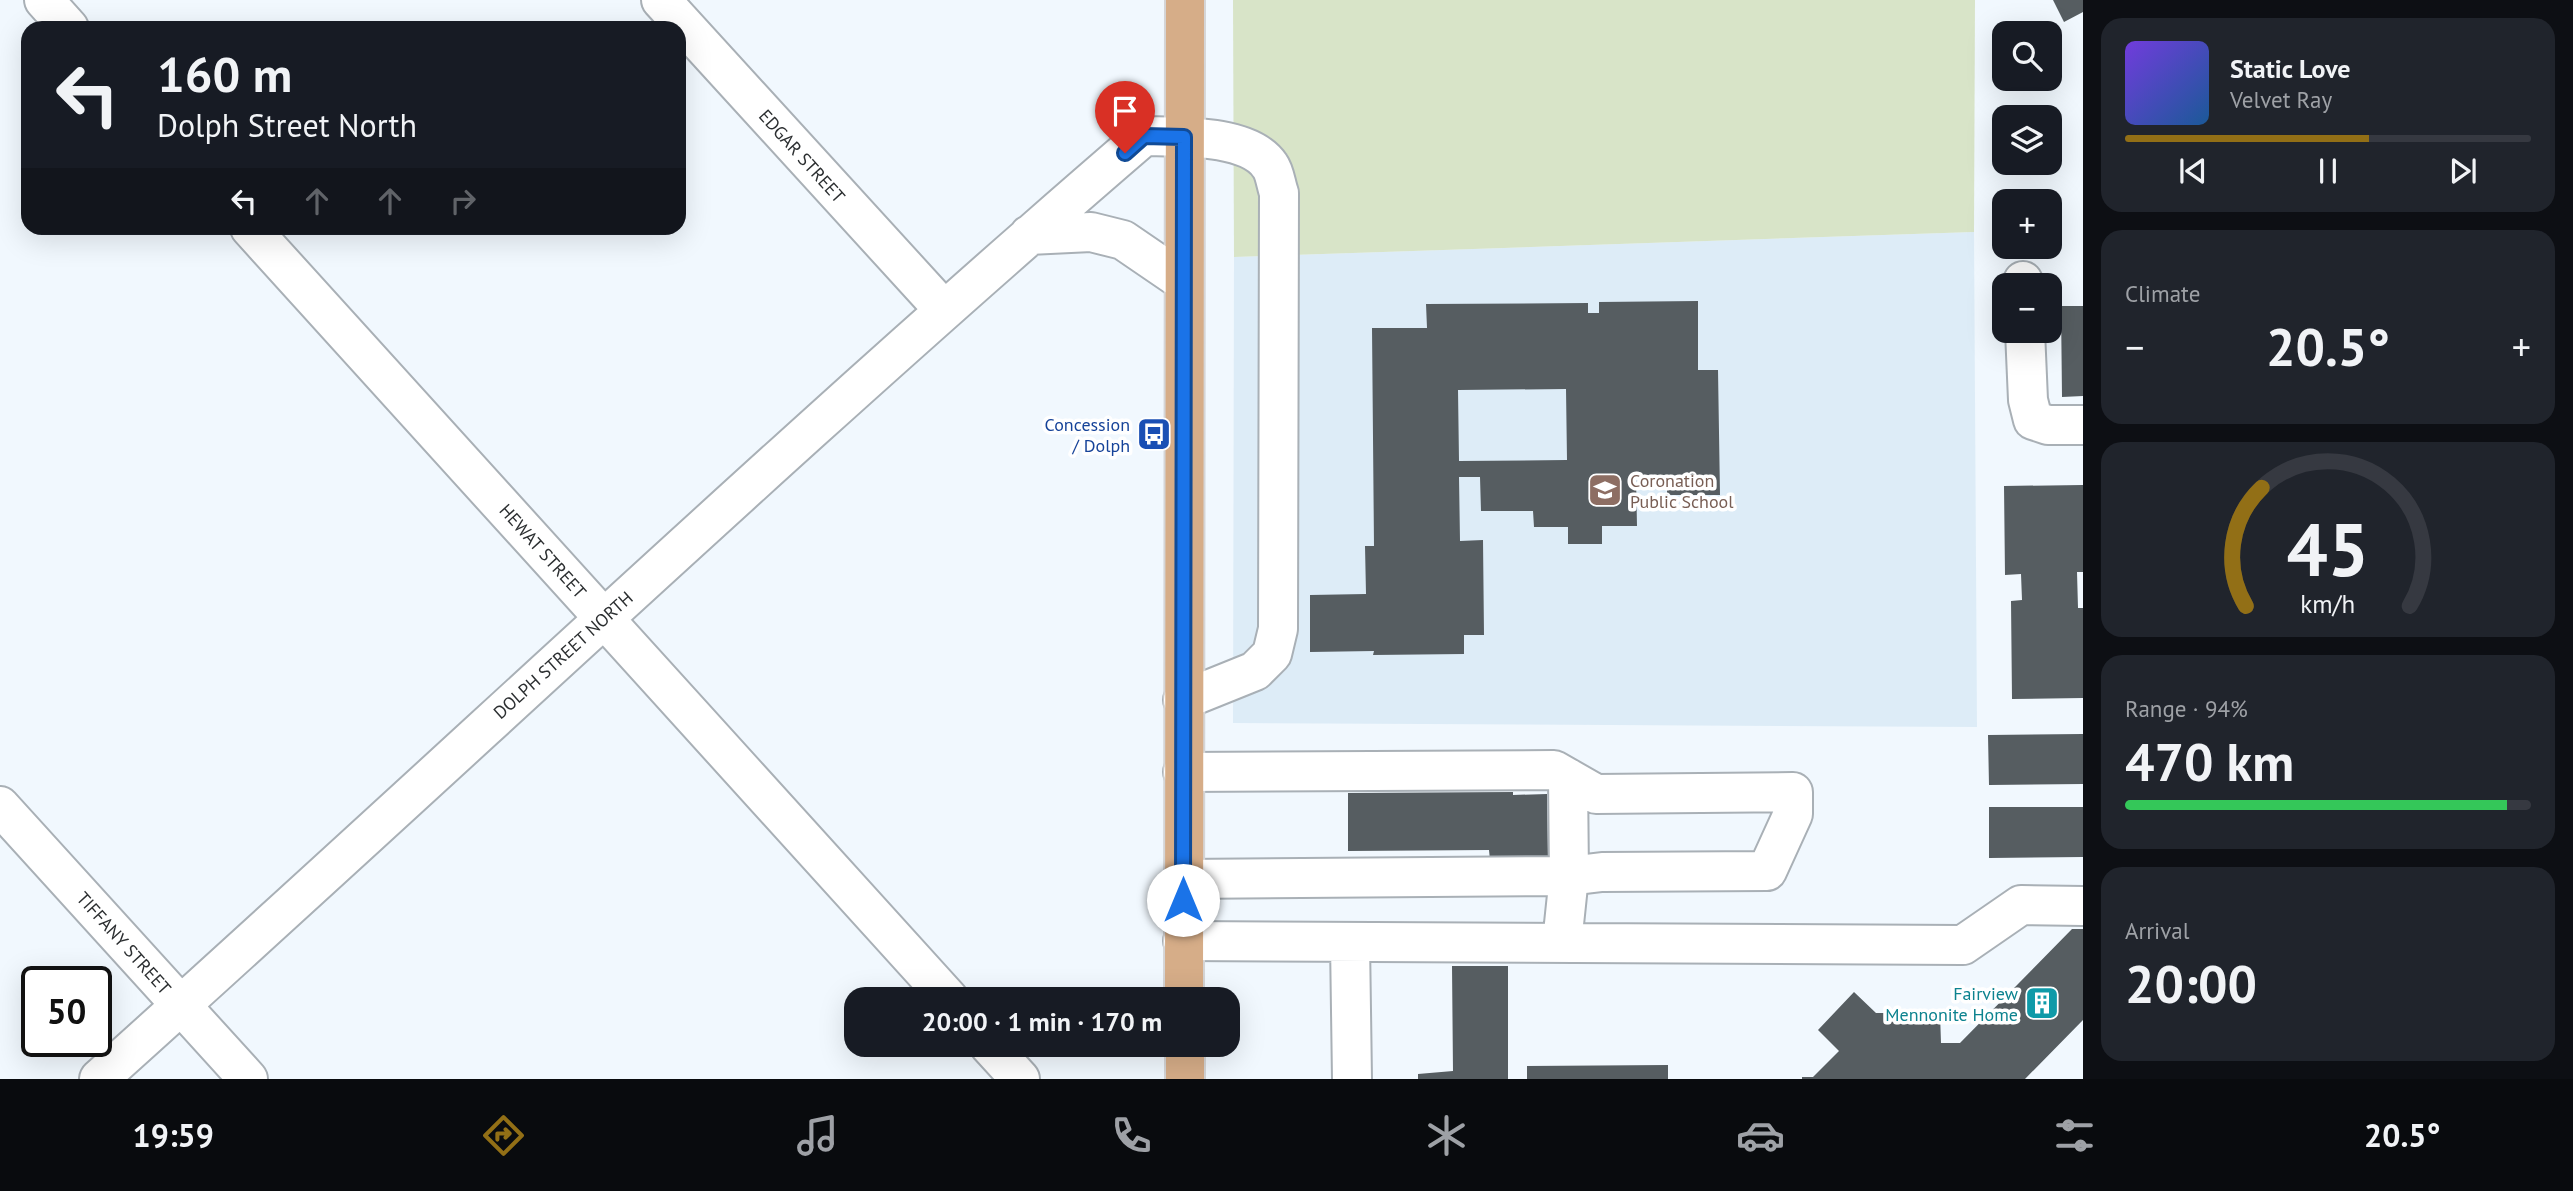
<!DOCTYPE html>
<html lang="en">
<head>
<meta charset="utf-8">
<style>
  body { margin:0; font-family:"PT Sans",sans-serif; background:#20242c; color:#f1f3f6; height:100vh; display:flex; flex-direction:column; font-size:26px; white-space:nowrap }
  * { box-sizing:border-box; margin:0 }
  p { font-size:23px; color:#9ea1a6 }
  .icon { flex:none; width:38px; height:38px; fill:none; stroke:currentColor; stroke-width:2; stroke-linecap:round; stroke-linejoin:round }
  .map { position:relative; flex:1; overflow:hidden }
  .side { display:flex; flex-direction:column; gap:18px; padding:18px; background:#0d0f14; width:490px }
  .side>* { flex:none }
  .hud { position:absolute; left:21px; top:21px; width:665px; height:214px; border-radius:21px; box-shadow:0 7px 28px #0002; background:#171b24; color:#f1f3f6; overflow:hidden }
  .tools { position:absolute; left:1992px; top:21px; display:grid; gap:14px }
  .tools a { display:grid; place-items:center; width:70px; height:70px; border-radius:14px; background:#171b24; box-shadow:0 7px 28px #0002; font-size:35px }
  .speed { position:absolute; left:21px; top:966px; display:flex; gap:14px; font-size:35px; font-weight:700; text-align:center }
  .speed>* { display:grid; place-content:center; width:91px; height:91px; border-radius:50%; background:#171b24; box-shadow:0 7px 28px #0002; line-height:1 }
  .speed .limit { border:4px solid #111; border-radius:10px; background:#fff; color:#111 }
  .pin { position:absolute; display:grid; place-items:center; width:60px; height:60px; color:#fff; margin:-72px -30px; border-radius:50% 50% 50% 0; rotate:-45deg; box-shadow:0 0 7px #0007 }
  .pin .icon { rotate:45deg }
  .me { position:absolute; width:77px; margin:-38px; rotate:0deg; stroke-linejoin:round; filter:drop-shadow(0 0 5px #0008) }
  .turn { display:flex; align-items:center; gap:24px; height:147px; padding:0 21px; font-size:32px }
  .turn .icon { width:91px; height:91px; stroke-width:2.5 }
  .turn b { display:block; font-size:49px; line-height:60px }
  .lanes { display:flex; align-items:center; height:66px; padding:0 21px; background:#0003; justify-content:center; gap:35px; direction:ltr }
  .lanes .off { opacity:.35 }
  .big { font-size:52px; font-weight:700; line-height:1.1 }
  .side .card { flex:1; display:flex; flex-direction:column; justify-content:center; gap:10px; min-width:0; padding:0 24px; border-radius:21px; background:#20242c }
  .side .dial { align-items:center; gap:0 }
  .dial svg { height:182px; overflow:visible; fill:none; stroke:#363941; stroke-width:7; stroke-linecap:round; text-anchor:middle }
  .dial text { fill:#f1f3f6; stroke:none }
  .song { display:flex; align-items:center; gap:21px }
  .cover { width:84px; height:84px; border-radius:10px; background:linear-gradient(135deg,hsl(260 70% 55%),hsl(210 70% 35%)) }
  .played { height:7px; border-radius:4px; background:linear-gradient(90deg,#926f16 60%,#363941 60%) }
  .keys { display:flex; justify-content:space-around; direction:ltr }
  .heat { display:flex; justify-content:space-between; align-items:center; font-size:38px; direction:ltr }
  .charge { height:10px; border-radius:5px; background:linear-gradient(90deg,#34c759 94%,#363941 0) }
  .trip { position:absolute; left:844px; top:987px; width:396px; height:70px; border-radius:21px; background:#171b24; box-shadow:0 7px 28px #0002; font-weight:700; line-height:70px; text-align:center }
  .tabs { display:flex; height:112px; justify-content:space-around; align-items:center; background:#090b0e; color:#9ea1a6 }
  .tabs .icon { width:49px; height:49px }
  .tabs .selected { color:#926f16 }
  .tabs b { font-size:32px; color:#f1f3f6 }
  main { display:flex; flex:1; min-height:0 }
  .map>svg:first-child { display:block }
</style>
</head>
<body>
<main>
<div class="map">
<svg width="2083" height="1079" viewBox="0 0 2083 1079">
  <rect width="100%" height="100%" fill="#f1f8fe"/>
  <path fill="#ddecf7" d="M 1974,232 L 1977,727 L 1233,723 L 1234,257 Z"/>
  <path fill="#d8e4c8" d="M 1233,0 L 1975,0 L 1974,232 L 1234,257 Z"/>
  <path fill="#565d61" fill-rule="evenodd" d="M 2053,0 L 2083,0 L 2083,12 L 2064,22 Z
    M 1698,301 L 1698,370 L 1718,370 L 1720,495 L 1667,495 L 1667,475 L 1636,476 L 1637,526 L 1602,526 L 1602,544 L 1568,544 L 1568,527 L 1534,527 L 1533,511 L 1481,511 L 1480,477 L 1459,477 L 1460,541 L 1483,540 L 1484,635 L 1464,635 L 1464,654 L 1373,655 L 1374,651 L 1310,652 L 1310,595 L 1366,594 L 1365,546 L 1374,546 L 1372,328 L 1427,328 L 1426,304 L 1588,303 L 1588,313 L 1599,313 L 1599,302 ZM 1566,389 L 1567,460 L 1459,461 L 1458,390 Z
    M 2061,306 L 2083,306 L 2083,396 L 2062,397 Z
    M 2083,485 L 2083,572 L 2077,572 L 2078,608 L 2083,608 L 2083,698 L 2012,699 L 2011,601 L 2022,600 L 2021,574 L 2005,575 L 2004,486 Z
    M 2083,734 L 2083,784 L 1989,785 L 1988,735 Z
    M 1513,792 L 1513,795 L 1547,794 L 1548,859 L 1490,860 L 1489,850 L 1348,851 L 1348,793 Z
    M 1989,807 L 2083,807 L 2083,857 L 1989,858 Z
    M 2072,929 L 2083,929 L 2083,1020 L 2025,1079 L 1802,1079 L 1802,1077 L 1813,1077 L 1839,1051 L 1818,1030 L 1854,992 L 1876,1013 L 1940,1013 L 1941,1043 L 1960,1043 Z
    M 1452,966 L 1508,966 L 1508,1079 L 1418,1079 L 1418,1074 L 1453,1071 Z
    M 1668,1065 L 1668,1079 L 1527,1079 L 1527,1066 Z"/>
  <g fill="none" stroke-linecap="round" stroke-linejoin="round">
    <g stroke="#a9b0b6" stroke-width="42">
      <path id="minor" d="M 44,0 L 69,28
        M 661,0 L 944,310
        M 250,228 L 949,999
        M 1029,235 L 1091,232 L 1123,240 L 1183,281
        M 2023,281 L 2023,285
        M 2025,331 L 2028,400 L 2033,420 L 2048,425 L 2083,425
        M 0,806 L 248,1079
        M 1183,879 L 1569,876 L 1602,872 L 1767,871 L 1793,814 L 1793,792 L 1596,794 L 1554,770 L 1183,772
        M 1183,941 L 1963,945 L 2021,905 L 2083,906
        M 1350,942 L 1352,1079
        M 1562,943 L 1569,876 L 1568,778
        M 989,1045 L 1020,1079
        M 99,1079 C 448,766 788,442 1144,136 C 1178,137 1249,134 1270,166 C 1275,173 1276,185 1279,193 L 1278,629 L 1272,654 L 1255,671 L 1183,700"/>
    </g>
    <g stroke="#d5d5d6" stroke-width="42">
      <path id="major" d="M 1184,999 L 1185,0
        M 1185,1045 L 1185,1079"/>
    </g>
    <use href="#minor" stroke="#fff" stroke-width="38"/>
    <use href="#major" stroke="#d6ad88" stroke-width="38"/>
  </g>
  <g fill="none" stroke-linecap="round" stroke-linejoin="round">
    <g stroke="#114b97" stroke-width="18">
      <path id="route" d="M 1125,153 L 1144,136 L 1184,137 L 1183,900"/>
    </g>
    <use href="#route" stroke="#1a73e8" stroke-width="12"/>
  </g>
  <defs>
    <g id="bus-square" transform="scale(1.75)"><rect x="-9" y="-9" width="18" height="18" rx="4" fill="#1a4fb4" stroke="#fff"/><path d="M-5-6H5V4H4V6H2V4H-2V6H-4V4H-5ZM-3.5-4V0h7V-4ZM-3.5 1.2v1.5H-2V1.2ZM2 1.2v1.5H3.5V1.2Z" fill="#fff"/></g>
    <g id="school-square" transform="scale(1.75)"><rect x="-9" y="-9" width="18" height="18" rx="4" fill="#8d6e63" stroke="#fff"/><path d="M0-5L7-2L0 1L-7-2ZM-4 1L0 2.5L4 1V4Q0 6-4 4Z" fill="#fff"/></g>
    <g id="building-square" transform="scale(1.75)"><rect x="-9" y="-9" width="18" height="18" rx="4" fill="#0f9aa8" stroke="#fff"/><path d="M-4-6H4V6H1V3H-1V6H-4ZM-2.5-4.3h1.7v1.8h-1.7ZM.8-4.3h1.7v1.8H.8ZM-2.5-1h1.7V.8h-1.7ZM.8-1h1.7V.8H.8Z" fill="#fff"/></g>
  </defs>
  <g fill-rule="evenodd">
    <use href="#bus-square" x="1154" y="434"/>
    <use href="#school-square" x="1605" y="490"/>
    <use href="#building-square" x="2042" y="1003"/>
  </g>
  <g text-anchor="middle" dominant-baseline="central" stroke-width="7" stroke-linejoin="round" paint-order="stroke">
    <g font-size="18" fill="#2c2f31" stroke="#fff">
      <text transform="translate(802 156) rotate(48)">EDGAR STREET</text>
      <text transform="translate(543 551) rotate(48)">HEWAT STREET</text>
      <text transform="translate(563 655) rotate(-42)">DOLPH STREET NORTH</text>
      <text transform="translate(124 943) rotate(48)">TIFFANY STREET</text>
    </g>
    <g font-size="18" fill="#164399" stroke="#fff" text-anchor="end">
      <text x="1130" y="424">Concession<tspan x="1130" dy="21">/ Dolph</tspan></text>
    </g>
    <g font-size="18" fill="#785e54" stroke="#fff" text-anchor="start">
      <text x="1630" y="480">Coronation<tspan x="1630" dy="21">Public School</tspan></text>
    </g>
    <g font-size="18" fill="#0d838f" stroke="#fff" text-anchor="end">
      <text x="2018" y="993">Fairview<tspan x="2018" dy="21">Mennonite Home</tspan></text>
    </g>
  </g>
</svg>
<div class="tools">
<a><svg class="icon" aria-label="search" viewBox="0 0 24 24"><circle cx="10" cy="10" r="6"/><path d="M15 15l6 6"/></svg></a>
<a><svg class="icon" aria-label="layers" viewBox="0 0 24 24"><path d="M12 4l9 5-9 5-9-5zM3 14l9 5 9-5"/></svg></a>
<a>+</a>
<a>−</a>
</div>
<div class="speed"><div class="limit">50</div></div>
<div class="pin" style="left:1125px;top:153px;background:#d93025"><svg class="icon" aria-label="arrive" viewBox="0 0 24 24"><path d="M6 21V4h12l-3 4 3 4H6"/></svg></div>
<svg class="me" style="left:1183px;top:900px" viewBox="-20 -20 40 40"><circle r="19" fill="#fff"/><path d="M0-13L10 11 0 6-10 11z" fill="#1a73e8"/></svg>
<div class="trip">20:00 · 1 min · 170 m</div>
<div class="hud">
<div class="turn"><svg class="icon" aria-label="left" viewBox="0 0 24 24"><path d="M17 20v-9H6M10 6l-5 5 5 5"/></svg><div><b>160 m</b>Dolph Street North</div></div>
<div class="lanes"><svg class="icon" aria-label="left" viewBox="0 0 24 24"><path d="M17 20v-9H6M10 6l-5 5 5 5"/></svg><svg class="icon off" aria-label="ahead" viewBox="0 0 24 24"><path d="M12 20V5M6 11l6-6 6 6"/></svg><svg class="icon off" aria-label="ahead" viewBox="0 0 24 24"><path d="M12 20V5M6 11l6-6 6 6"/></svg><svg class="icon off" aria-label="right" viewBox="0 0 24 24"><path d="M7 20v-9h11M14 6l5 5-5 5"/></svg></div>
</div>
</div>
<section class="side">
<div class="card">
<div class="song"><i class="cover"></i><div><b>Static Love</b><p>Velvet Ray</p></div></div>
<div class="played"></div>
<div class="keys"><svg class="icon" aria-label="previous" viewBox="0 0 24 24"><path d="M18 5L8 12l10 7zM5 5v14"/></svg><svg class="icon" aria-label="pause" viewBox="0 0 24 24"><path d="M8 5v14M16 5v14"/></svg><svg class="icon" aria-label="next" viewBox="0 0 24 24"><path d="M6 5l10 7-10 7zM19 5v14"/></svg></div>
</div>
<div class="card"><p>Climate</p>
<div class="heat"><a>−</a><b class="big">20.5°</b><a>+</a></div>
</div>
<div class="card dial"><svg viewBox="0 0 100 80">
<path d="M14 69A42 42 0 1 1 86 69"/>
<path d="M14 69A42 42 0 0 1 21 17" stroke="#926f16"/>
<text x="50" y="56" font-size="32" font-weight="700">45</text>
<text x="50" y="72" font-size="11">km/h</text>
</svg></div>
<div class="card"><p>Range · 94%</p><b class="big">470 km</b><div class="charge"></div></div>
<div class="card"><p>Arrival</p><b class="big">20:00</b></div>
</section>
</main>
<nav class="tabs">
<b>19:59</b>
<svg class="icon selected" aria-label="directions" viewBox="0 0 24 24"><path d="M12 3l9 9-9 9-9-9zM9 14v-3h6M13 9l2 2-2 2"/></svg>
<svg class="icon" aria-label="music" viewBox="0 0 24 24"><path d="M9 18V5l10-2v13"/><circle cx="6" cy="18" r="3"/><circle cx="16" cy="16" r="3"/></svg>
<svg class="icon" aria-label="phone" viewBox="0 0 24 24"><path d="M5 4h4l2 5-3 2q2 4 5 5l2-3 5 2v4C11 20 4 13 5 4z"/></svg>
<svg class="icon" aria-label="climate" viewBox="0 0 24 24"><path d="M12 3v18M4 7l16 10M4 17L20 7"/></svg>
<svg class="icon" aria-label="car" viewBox="0 0 24 24"><path d="M5 17H2v-5l4-1 3-4h7l3 4 3 1v5h-3M9 17h6M6 11h13"/><circle cx="7" cy="17" r="2"/><circle cx="17" cy="17" r="2"/></svg>
<svg class="icon" aria-label="filters" viewBox="0 0 24 24"><path d="M4 7h16M4 17h16"/><circle cx="9" cy="7" r="2"/><circle cx="15" cy="17" r="2"/></svg>
<b>20.5°</b>
</nav>
</body>
</html>
